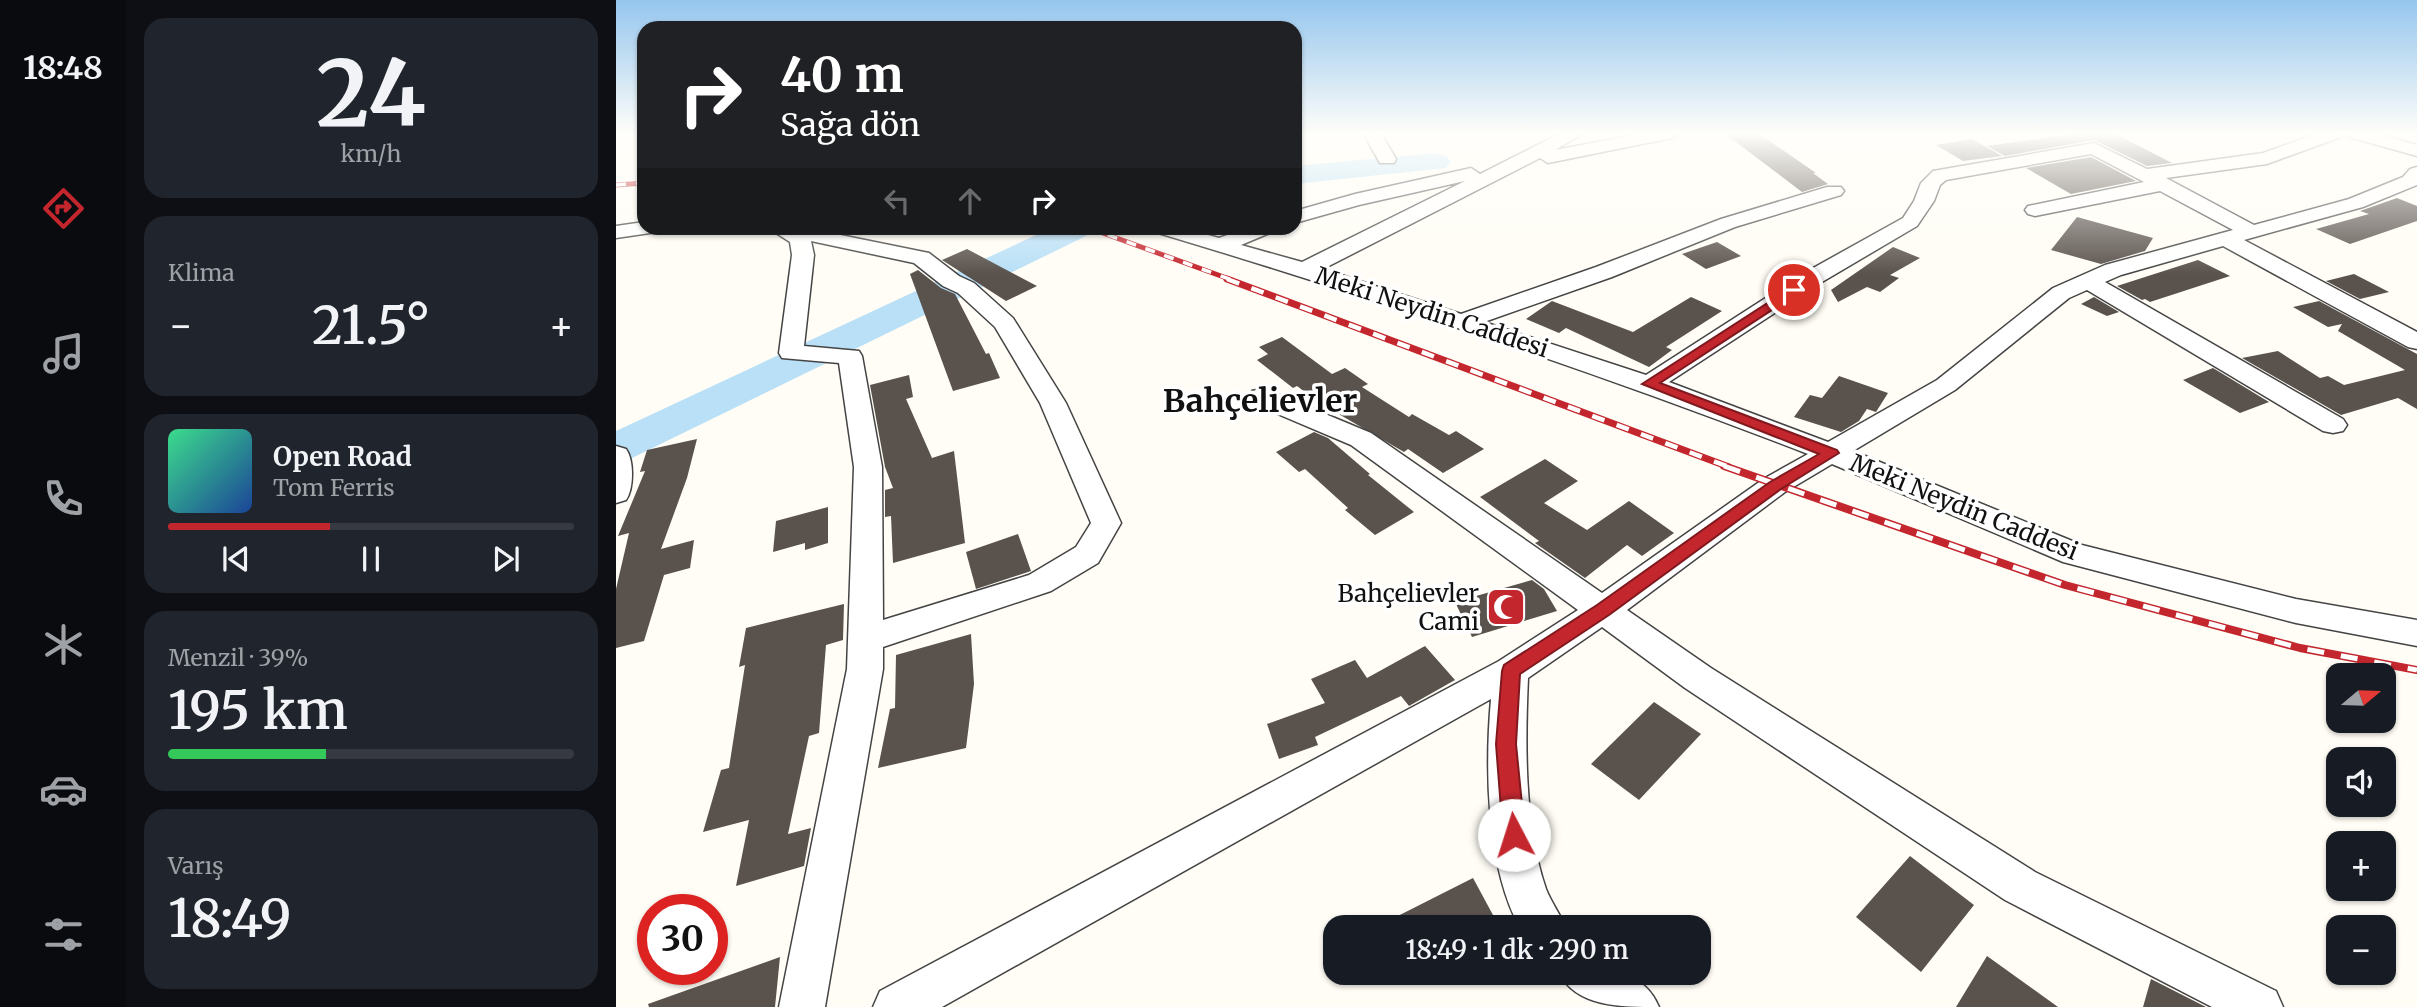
<!DOCTYPE html>
<html lang="tr">
<head>
<meta charset="utf-8">
<style>
  body { margin:0; font-family:Merriweather,serif; background:#20242c; color:#f1f3f6; height:100vh; display:flex; flex-direction:column; font-size:26px; white-space:nowrap }
  * { box-sizing:border-box; margin:0 }
  p { font-size:23px; color:#9ea1a6 }
  .icon { flex:none; width:38px; height:38px; fill:none; stroke:currentColor; stroke-width:2; stroke-linecap:round; stroke-linejoin:round }
  .map { position:relative; flex:1; overflow:hidden }
  .panel { display:flex; flex-direction:column; gap:18px; padding:18px; background:#0d0f14; width:490px }
  .panel>* { flex:none }
  .banner { position:absolute; left:21px; top:21px; width:665px; height:214px; border-radius:21px; box-shadow:0 2px 5px #0004; background:#202124; color:#fff; overflow:hidden }
  .needle { width:46px; rotate:71deg }
  .fabs { position:absolute; left:1710px; top:663px; display:grid; gap:14px }
  .fabs a { display:grid; place-items:center; width:70px; height:70px; border-radius:14px; background:#171b24; box-shadow:0 2px 5px #0004; font-size:35px }
  .speed { position:absolute; left:21px; top:894px; display:flex; gap:14px; font-size:35px; font-weight:700; text-align:center }
  .speed>* { display:grid; place-content:center; width:91px; height:91px; border-radius:50%; background:#171b24; box-shadow:0 2px 5px #0004; line-height:1 }
  .speed .limit { border:10px solid #d22; background:#fff; color:#111 }
  .pin { position:absolute; display:grid; place-items:center; width:60px; height:60px; color:#fff; margin:-30px; border:4px solid #fff; border-radius:50%; box-shadow:0 2px 7px #0007 }
  .me { position:absolute; width:77px; margin:-38px; rotate:355deg; stroke-linejoin:round; filter:drop-shadow(0 0 5px #0008) }
  .turn { display:flex; align-items:center; gap:24px; height:147px; padding:0 28px; font-size:32px }
  .turn .icon { width:91px; height:91px; stroke-width:2.5 }
  .turn b { display:block; font-size:49px; line-height:60px }
  .lanes { display:flex; align-items:center; height:66px; padding:0 28px; background:#0003; justify-content:center; gap:35px; direction:ltr }
  .lanes .off { opacity:.35 }
  .big { font-size:52px; font-weight:600; line-height:1.1 }
  .panel .widget { flex:1; display:flex; flex-direction:column; justify-content:center; gap:10px; min-width:0; padding:0 24px; border-radius:21px; background:#20242c }
  .panel .dial { align-items:center; gap:0 }
  .dial b { font-size:91px; line-height:1 }
  .song { display:flex; align-items:center; gap:21px }
  .cover { width:84px; height:84px; border-radius:10px; background:linear-gradient(135deg,hsl(150 70% 55%),hsl(220 70% 35%)) }
  .played { height:7px; border-radius:4px; background:linear-gradient(90deg,#c4262e 40%,#363941 40%) }
  .keys { display:flex; justify-content:space-around; direction:ltr }
  .heat { display:flex; justify-content:space-between; align-items:center; font-size:38px; direction:ltr }
  .charge { height:10px; border-radius:5px; background:linear-gradient(90deg,#34c759 39%,#363941 0) }
  .trip { position:absolute; left:707px; top:915px; width:388px; height:70px; border-radius:21px; background:#171b24; box-shadow:0 2px 5px #0004; font-weight:600; line-height:70px; text-align:center }
  main { display:flex; flex:1; min-height:0 }
  .menu { display:flex; flex-direction:column; width:126px; justify-content:space-around; align-items:center; background:#090b0e; color:#9ea1a6 }
  .menu .icon { width:49px; height:49px }
  .menu .on { color:#c4262e }
  .menu b { font-size:32px; color:#f1f3f6 }
  .map>svg:first-child { display:block }
</style>
</head>
<body>
<main>
<nav class="menu">
<b>18:48</b>
<svg class="icon on" aria-label="directions" viewBox="0 0 24 24"><path d="M12 3l9 9-9 9-9-9zM9 14v-3h6M13 9l2 2-2 2"/></svg>
<svg class="icon" aria-label="music" viewBox="0 0 24 24"><path d="M9 18V5l10-2v13"/><circle cx="6" cy="18" r="3"/><circle cx="16" cy="16" r="3"/></svg>
<svg class="icon" aria-label="phone" viewBox="0 0 24 24"><path d="M5 4h4l2 5-3 2q2 4 5 5l2-3 5 2v4C11 20 4 13 5 4z"/></svg>
<svg class="icon" aria-label="climate" viewBox="0 0 24 24"><path d="M12 3v18M4 7l16 10M4 17L20 7"/></svg>
<svg class="icon" aria-label="car" viewBox="0 0 24 24"><path d="M5 17H2v-5l4-1 3-4h7l3 4 3 1v5h-3M9 17h6M6 11h13"/><circle cx="7" cy="17" r="2"/><circle cx="17" cy="17" r="2"/></svg>
<svg class="icon" aria-label="filters" viewBox="0 0 24 24"><path d="M4 7h16M4 17h16"/><circle cx="9" cy="7" r="2"/><circle cx="15" cy="17" r="2"/></svg>
</nav>
<section class="panel">
<div class="widget dial"><b>24</b><p>km/h</p></div>
<div class="widget"><p>Klima</p>
<div class="heat"><a>−</a><b class="big">21.5°</b><a>+</a></div>
</div>
<div class="widget">
<div class="song"><i class="cover"></i><div><b>Open Road</b><p>Tom Ferris</p></div></div>
<div class="played"></div>
<div class="keys"><svg class="icon" aria-label="previous" viewBox="0 0 24 24"><path d="M18 5L8 12l10 7zM5 5v14"/></svg><svg class="icon" aria-label="pause" viewBox="0 0 24 24"><path d="M8 5v14M16 5v14"/></svg><svg class="icon" aria-label="next" viewBox="0 0 24 24"><path d="M6 5l10 7-10 7zM19 5v14"/></svg></div>
</div>
<div class="widget"><p>Menzil · 39%</p><b class="big">195 km</b><div class="charge"></div></div>
<div class="widget"><p>Varış</p><b class="big">18:49</b></div>
</section>
<div class="map">
<svg width="1801" height="1007" viewBox="0 0 1801 1007">
  <rect width="100%" height="100%" fill="#fffdf5"/>
  <g fill="none" stroke-linecap="round" stroke-linejoin="round">
    <path fill="#b9e0f7" fill-rule="evenodd" d="M 820,153 L 830,156 L 835,162 L 830,168 L 679,184 L 679,166 Z
      M 435,228 L 476,228 L 472,235 L 16,458 L 0,462 L 0,431 Z"/>
  </g>
  <path fill="#5a524d" d="M 1108,133 L 1142,133 L 1200,173 L 1197,173 L 1212,184 L 1186,192 Z
    M 1466,133 L 1498,133 L 1556,163 L 1531,166 L 1478,140 L 1389,156 L 1371,146 Z
    M 1356,139 L 1386,156 L 1347,161 L 1320,145 Z
    M 1475,157 L 1520,181 L 1455,194 L 1410,168 Z
    M 1781,198 L 1801,206 L 1801,221 L 1734,244 L 1700,229 L 1753,214 L 1744,211 Z
    M 1461,217 L 1537,238 L 1529,251 L 1485,264 L 1435,250 Z
    M 1101,242 L 1125,256 L 1090,269 L 1066,254 Z
    M 1277,247 L 1304,258 L 1274,275 L 1283,278 L 1264,292 L 1251,287 L 1222,302 L 1215,290 Z
    M 351,249 L 421,286 L 390,301 L 326,260 Z
    M 1582,260 L 1614,276 L 1534,302 L 1529,299 L 1526,300 L 1501,286 Z
    M 302,270 L 325,288 L 339,294 L 370,354 L 373,353 L 384,378 L 337,391 L 294,274 Z
    M 1738,274 L 1773,292 L 1744,299 L 1710,281 Z
    M 1075,297 L 1106,311 L 1050,347 L 1056,350 L 1033,367 L 950,328 L 943,333 L 910,319 L 936,301 L 1017,332 Z
    M 1478,297 L 1503,312 L 1491,316 L 1465,304 Z
    M 1703,301 L 1801,354 L 1801,409 L 1782,398 L 1725,415 L 1626,358 L 1662,351 L 1704,378 L 1712,376 L 1728,385 L 1789,370 L 1722,331 L 1726,324 L 1712,327 L 1677,307 Z
    M 666,337 L 716,374 L 729,368 L 752,384 L 746,387 L 793,417 L 796,414 L 833,435 L 840,431 L 868,449 L 827,473 L 792,449 L 788,452 L 702,402 L 681,386 L 677,388 L 641,360 L 652,354 L 643,347 Z
    M 1597,368 L 1653,402 L 1624,413 L 1567,380 Z
    M 293,375 L 297,397 L 290,399 L 316,458 L 338,451 L 349,543 L 277,563 L 275,516 L 269,517 L 269,490 L 277,488 L 269,467 L 254,385 Z
    M 1223,376 L 1272,393 L 1260,412 L 1251,409 L 1243,421 L 1225,432 L 1178,417 L 1194,395 L 1206,398 Z
    M 698,432 L 712,438 L 754,474 L 752,475 L 798,512 L 759,535 L 729,510 L 732,508 L 689,469 L 683,472 L 660,452 Z
    M 81,439 L 71,478 L 45,549 L 78,540 L 74,568 L 48,575 L 28,641 L 0,648 L 0,589 L 13,533 L 2,536 L 29,471 L 24,472 L 31,450 Z
    M 929,459 L 962,481 L 928,503 L 971,530 L 1013,501 L 1058,533 L 1026,556 L 1011,545 L 969,578 L 919,543 L 923,541 L 864,497 Z
    M 212,507 L 212,543 L 189,550 L 189,543 L 157,552 L 160,521 Z
    M 402,534 L 415,571 L 360,589 L 350,552 Z
    M 916,580 L 928,589 L 941,611 L 856,637 L 839,602 Z
    M 228,604 L 227,640 L 210,645 L 203,733 L 193,736 L 172,834 L 195,828 L 188,866 L 120,886 L 133,820 L 87,832 L 105,770 L 113,768 L 129,665 L 123,667 L 130,628 Z
    M 355,634 L 358,684 L 350,748 L 262,768 L 274,709 L 279,708 L 280,655 Z
    M 809,646 L 839,680 L 793,706 L 785,696 L 699,737 L 702,745 L 663,759 L 651,724 L 709,703 L 695,679 L 739,660 L 751,678 Z
    M 1038,702 L 1085,734 L 1023,800 L 975,764 Z
    M 1294,856 L 1358,905 L 1305,972 L 1240,917 Z
    M 857,878 L 884,928 L 758,928 Z
    M 1371,956 L 1442,1007 L 1340,1007 Z
    M 164,957 L 159,1007 L 33,1007 L 32,1004 Z
    M 1535,979 L 1590,1007 L 1527,1007 Z"/>
  <g fill="none" stroke-linecap="round" stroke-linejoin="round">
    <g stroke="#444" stroke-width="3">
      <path id="minor" d="M 747,133 L 765,133 L 780,159 L 778,163 L 764,163 Z
        M 945,133 L 968,133 L 939,150 L 1029,133 L 1065,133 L 1056,138 L 932,163 L 924,158 L 707,269 L 845,314 L 980,267 L 1105,219 L 1211,187 L 1225,187 L 1228,191 L 1225,195 L 1119,227 L 996,277 L 868,322 L 1030,375 L 1190,272 L 1287,218 L 1298,201 L 1305,183 L 1317,171 L 1478,143 L 1531,169 L 1647,153 L 1703,133 L 1728,133 L 1725,137 L 1651,164 L 1550,178 L 1638,225 L 1733,199 L 1787,177 L 1794,169 L 1801,167 L 1801,185 L 1747,207 L 1628,240 L 1801,332 L 1801,349 L 1792,347 L 1607,246 L 1505,275 L 1489,282 L 1727,419 L 1731,425 L 1727,431 L 1717,433 L 1707,431 L 1471,290 L 1453,298 L 1339,390 L 1237,451 L 1466,545 L 1680,599 L 1801,620 L 1801,646 L 1680,623 L 1447,562 L 1216,464 L 1169,492 L 1011,610 L 1095,668 L 1419,872 L 1660,991 L 1667,1007 L 1596,1007 L 1389,900 L 1069,688 L 986,627 L 912,678 C 909,744 908,825 930,889 C 935,902 944,914 950,928 L 904,928 C 870,866 869,768 875,699 L 326,1007 L 257,1007 L 264,991 L 883,661 L 962,610 L 735,445 L 636,403 L 632,397 L 636,391 L 645,389 L 654,391 L 755,433 L 986,593 L 1149,478 L 1192,454 C 977,371 759,298 539,232 L 536,228 L 567,228 L 603,238 L 631,228 L 659,228 L 656,232 L 625,245 L 686,262 L 849,181 L 743,205 L 679,223 L 679,211 L 739,194 L 855,168 L 864,174 ZM 1475,154 L 1528,182 L 1412,206 L 1409,210 L 1412,214 L 1419,216 L 1544,191 L 1617,230 L 1489,265 L 1437,288 L 1321,380 L 1212,442 L 1053,382 L 1206,282 L 1301,226 L 1318,201 L 1324,185 L 1330,180 Z
        M 1730,133 L 1758,133 L 1801,145 L 1801,156 L 1733,137 Z
        M 28,222 L 28,228 L 44,228 L 41,232 L 0,238 L 0,226 Z
        M 158,228 L 190,228 L 313,253 L 343,276 L 358,283 L 397,318 L 450,403 L 505,523 L 482,563 L 435,591 L 267,647 L 267,669 L 209,1007 L 163,1007 L 231,669 L 238,467 L 223,363 L 166,358 L 163,353 L 176,255 L 174,242 L 160,233 ZM 195,241 L 298,263 L 327,286 L 342,293 L 379,327 L 424,403 L 475,523 L 460,547 L 413,575 L 267,620 L 266,467 L 246,356 L 243,351 L 188,346 L 198,255 Z
        M 0,446 L 10,449 C 18,460 18,488 10,500 L 0,503 Z
        M 943,973 C 983,973 1025,964 1043,1007 C 1004,1007 961,1007 943,973 Z"/>
    </g>
    <use href="#minor" fill="#fff" fill-rule="evenodd"/>
    <g stroke="#c4262e" stroke-width="5">
      <path id="rail-far2" d="M 0,185 L 28,183
        M 473,228 L 616,280"/>
    </g>
    <g stroke="#c4262e" stroke-width="7">
      <path id="rail-far1" d="M 611,279 L 1113,467"/>
    </g>
    <g stroke="#c4262e" stroke-width="8">
      <path id="rail" d="M 1108,466 L 1449,585 L 1684,648 L 1801,670"/>
    </g>
    <use href="#rail-far2" stroke="#fff" stroke-width="3.5" stroke-dasharray="10" stroke-linecap="butt"/>
    <use href="#rail-far1" stroke="#fff" stroke-width="4.5" stroke-dasharray="13" stroke-linecap="butt"/>
    <use href="#rail" stroke="#fff" stroke-width="5" stroke-dasharray="17" stroke-linecap="butt"/>
  </g>
  <linearGradient id="sky" x2="0" y2="1"><stop stop-color="#95c6ee"/><stop offset="0.49" stop-color="#fffefa"/><stop offset="1" stop-color="#fffefa" stop-opacity="0"/></linearGradient>
  <rect width="1801" height="274" fill="url(#sky)"/>
  <path fill="#c4262e" stroke="#7f191e" stroke-width="2" d="M 1178,286 L 1184,290 L 1182,293 L 1044,383 L 1221,450 L 1223,453 L 1165,489 L 993,615 L 904,674 L 900,744 L 909,835 L 906,842 L 898,845 L 891,842 L 887,835 L 880,744 L 886,671 L 888,665 L 981,605 L 1154,482 L 1203,454 L 1026,384 Z"/>
  <defs>
    <g id="mosque-square" transform="scale(2.0125)"><rect x="-9" y="-9" width="18" height="18" rx="4" fill="#c4262e" stroke="#fff"/><path d="M3.5-4.9A6 6 0 1 0 3.5 4.9A5 5 0 1 1 3.5-4.9Z" fill="#fff"/></g>
  </defs>
  <g fill-rule="evenodd">
    <use href="#mosque-square" x="890" y="607"/>
  </g>
  <g text-anchor="middle" dominant-baseline="central" stroke-width="7" stroke-linejoin="round" paint-order="stroke">
    <g font-size="24" fill="#111" stroke="#fff">
      <text transform="translate(816 312) rotate(18)">Meki Neydin Caddesi</text>
      <text transform="translate(1348 507) rotate(22)">Meki Neydin Caddesi</text>
    </g>
    <g font-size="24" fill="#111" stroke="#fff" text-anchor="end">
      <text x="863" y="593">Bahçelievler<tspan x="863" dy="28">Cami</tspan></text>
    </g>
    <g font-size="32" font-weight="bold" fill="#111" stroke="#fff">
      <text x="644" y="401">Bahçelievler</text>
    </g>
  </g>
</svg>
<div class="fabs">
<a><svg class="needle" viewBox="-14 -14 28 28"><path d="M0-13l5 13h-10z" fill="#e53935"/><path d="M0 13l5-13h-10z" fill="#9ea1a6"/></svg></a>
<a><svg class="icon" aria-label="sound" viewBox="0 0 24 24"><path d="M4 9h4l5-4v14l-5-4H4zM17 9q2 3 0 6"/></svg></a>
<a>+</a>
<a>−</a>
</div>
<div class="speed"><div class="limit">30</div></div>
<div class="pin" style="left:1178px;top:290px;background:#d93025"><svg class="icon" aria-label="arrive" viewBox="0 0 24 24"><path d="M6 21V4h12l-3 4 3 4H6"/></svg></div>
<svg class="me" style="left:898px;top:835px" viewBox="-20 -20 40 40"><circle r="19" fill="#fff"/><path d="M0-13L10 11 0 6-10 11z" fill="#c4262e"/></svg>
<div class="trip">18:49 · 1 dk · 290 m</div>
<div class="banner">
<div class="turn"><svg class="icon" aria-label="right" viewBox="0 0 24 24"><path d="M7 20v-9h11M14 6l5 5-5 5"/></svg><div><b>40 m</b>Sağa dön</div></div>
<div class="lanes"><svg class="icon off" aria-label="left" viewBox="0 0 24 24"><path d="M17 20v-9H6M10 6l-5 5 5 5"/></svg><svg class="icon off" aria-label="ahead" viewBox="0 0 24 24"><path d="M12 20V5M6 11l6-6 6 6"/></svg><svg class="icon" aria-label="right" viewBox="0 0 24 24"><path d="M7 20v-9h11M14 6l5 5-5 5"/></svg></div>
</div>
</div>
</main>
</body>
</html>
